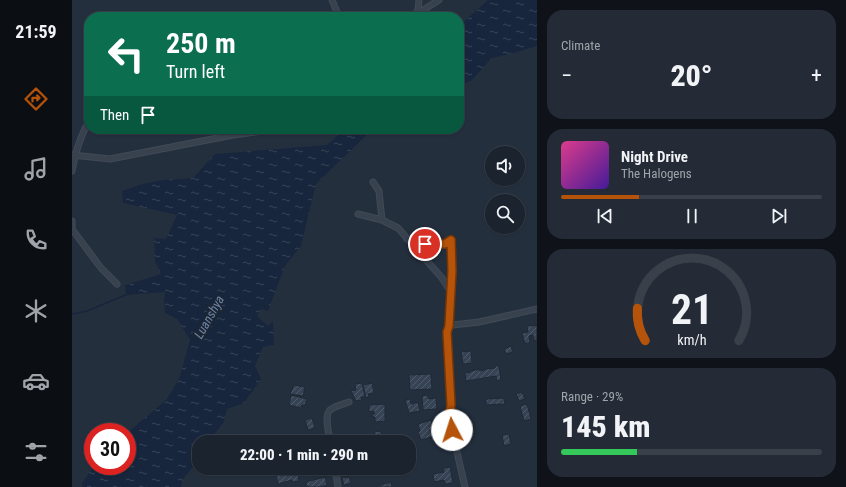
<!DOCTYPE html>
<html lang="en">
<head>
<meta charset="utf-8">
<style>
  body { margin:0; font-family:"Roboto Condensed",sans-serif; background:#242b36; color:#f1f3f6; height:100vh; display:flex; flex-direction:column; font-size:15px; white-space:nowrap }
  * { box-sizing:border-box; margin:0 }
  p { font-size:13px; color:#a0a4aa }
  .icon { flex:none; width:22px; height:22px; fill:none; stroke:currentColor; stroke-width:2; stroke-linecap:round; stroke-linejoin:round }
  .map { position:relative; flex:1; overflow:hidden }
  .panel { display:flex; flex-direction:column; gap:10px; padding:10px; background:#0f1319; width:309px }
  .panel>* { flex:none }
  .top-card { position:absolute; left:12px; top:12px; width:380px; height:122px; border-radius:16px; box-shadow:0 1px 3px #0004,0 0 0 1px #39404a; background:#0b6e4f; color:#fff; overflow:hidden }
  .buttons { position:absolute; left:413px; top:146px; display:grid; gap:8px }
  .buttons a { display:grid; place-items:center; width:40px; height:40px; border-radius:50%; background:#1b232e; box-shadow:0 1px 3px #0004,0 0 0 1px #39404a; font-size:20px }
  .speed { position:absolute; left:12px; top:423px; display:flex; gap:8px; font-size:20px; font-weight:700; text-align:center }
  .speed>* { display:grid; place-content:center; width:52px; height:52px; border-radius:50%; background:#1b232e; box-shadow:0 1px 3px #0004,0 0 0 1px #39404a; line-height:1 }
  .speed .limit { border:6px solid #d22; background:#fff; color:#111 }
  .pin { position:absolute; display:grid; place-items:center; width:34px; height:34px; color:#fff; margin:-17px; border:2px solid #fff; border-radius:50%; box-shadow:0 1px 4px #0007 }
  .me { position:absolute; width:44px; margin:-22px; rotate:355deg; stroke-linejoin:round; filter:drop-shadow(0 0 3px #0008) }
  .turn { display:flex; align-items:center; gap:14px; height:84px; padding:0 16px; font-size:18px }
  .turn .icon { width:52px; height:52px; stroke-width:2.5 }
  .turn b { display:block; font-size:28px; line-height:34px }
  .then { display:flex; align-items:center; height:38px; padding:0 16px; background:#0003; gap:8px; font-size:15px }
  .big { font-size:30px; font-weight:800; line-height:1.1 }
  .panel .widget { flex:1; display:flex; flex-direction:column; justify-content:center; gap:6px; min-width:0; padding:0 14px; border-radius:16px; background:#242b36 }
  .panel .dial { align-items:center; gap:0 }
  .dial svg { height:104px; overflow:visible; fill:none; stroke:#39404a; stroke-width:7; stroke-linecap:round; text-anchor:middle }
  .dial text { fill:#f1f3f6; stroke:none }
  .song { display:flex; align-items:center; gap:12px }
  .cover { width:48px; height:48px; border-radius:6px; background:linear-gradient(135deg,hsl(330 70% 55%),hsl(260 70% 35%)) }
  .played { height:4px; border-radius:2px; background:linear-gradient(90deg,#b45309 30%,#39404a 30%) }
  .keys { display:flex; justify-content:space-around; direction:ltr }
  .heat { display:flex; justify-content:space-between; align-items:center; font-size:22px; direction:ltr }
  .charge { height:6px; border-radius:3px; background:linear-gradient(90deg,#34c759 29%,#39404a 0) }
  .trip { position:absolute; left:120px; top:435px; width:224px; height:40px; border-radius:16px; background:#1b232e; box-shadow:0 1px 3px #0004,0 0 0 1px #39404a; font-weight:800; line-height:40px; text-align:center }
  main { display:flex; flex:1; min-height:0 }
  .menu { display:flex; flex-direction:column; width:72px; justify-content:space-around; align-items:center; background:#0b0e12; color:#a0a4aa }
  .menu .icon { width:28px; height:28px }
  .menu .current { color:#b45309 }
  .menu b { font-size:18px; color:#f1f3f6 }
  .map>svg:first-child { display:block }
</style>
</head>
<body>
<main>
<nav class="menu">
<b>21:59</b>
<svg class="icon current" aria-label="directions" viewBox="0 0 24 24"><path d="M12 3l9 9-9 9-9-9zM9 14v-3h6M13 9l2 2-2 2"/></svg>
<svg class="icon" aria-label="music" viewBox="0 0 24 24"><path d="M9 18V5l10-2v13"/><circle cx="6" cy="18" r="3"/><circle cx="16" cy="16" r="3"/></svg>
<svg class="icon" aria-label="phone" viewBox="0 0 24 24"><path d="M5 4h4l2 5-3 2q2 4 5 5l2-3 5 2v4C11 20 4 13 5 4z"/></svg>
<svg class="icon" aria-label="climate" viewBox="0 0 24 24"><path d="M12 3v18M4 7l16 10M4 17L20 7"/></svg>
<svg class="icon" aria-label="car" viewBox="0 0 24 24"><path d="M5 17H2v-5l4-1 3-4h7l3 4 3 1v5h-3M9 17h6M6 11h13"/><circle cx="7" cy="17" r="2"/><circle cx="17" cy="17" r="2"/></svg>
<svg class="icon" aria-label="filters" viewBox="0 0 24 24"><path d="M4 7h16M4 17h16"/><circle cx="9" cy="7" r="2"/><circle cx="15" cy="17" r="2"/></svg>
</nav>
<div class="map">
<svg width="465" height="487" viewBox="0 0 465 487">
  <defs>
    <pattern id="water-ripples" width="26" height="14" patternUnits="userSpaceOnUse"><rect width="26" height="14" fill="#17263c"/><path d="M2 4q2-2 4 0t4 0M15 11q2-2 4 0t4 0" fill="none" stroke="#364457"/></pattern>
    <pattern id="building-hatch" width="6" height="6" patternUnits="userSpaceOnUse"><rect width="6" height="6" fill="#364354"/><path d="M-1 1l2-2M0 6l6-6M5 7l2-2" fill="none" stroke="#515c6b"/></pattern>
  </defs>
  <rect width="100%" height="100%" fill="#242f3e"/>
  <path fill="url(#water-ripples)" d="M 416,0 L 465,0 L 465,46 L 442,53 L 420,58 L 399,81 L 387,85 L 387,26 Z
    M 273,129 L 301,129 L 244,184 L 229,246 L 213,266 L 196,311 L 189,309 L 185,316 L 196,326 L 201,321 L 202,345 L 191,347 L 183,366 L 189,379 L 172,403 L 155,409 L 152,422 L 140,437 L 127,442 L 126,451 L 127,460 L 111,479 L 109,487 L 10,487 L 10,483 L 22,466 L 55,466 L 55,433 L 94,400 L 107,379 L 118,340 L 105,319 L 93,313 L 92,300 L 93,292 L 54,295 L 53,285 L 89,274 L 83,261 L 82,238 L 94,239 L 105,215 L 51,203 L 50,191 L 70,184 L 91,180 L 121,178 L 143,154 L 255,145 Z"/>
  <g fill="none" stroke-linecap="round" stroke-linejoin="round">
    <path stroke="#17263c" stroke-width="1.5" d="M 0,314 L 15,311 L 56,294"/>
  </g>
  <path fill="url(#building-hatch)" stroke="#1f2835" d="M 459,325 L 459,326 L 465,325 L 465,340 L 462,341 L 461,335 L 457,336 L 458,342 L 453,344 L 450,333 L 456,332 L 455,326 Z
    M 439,346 L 441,352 L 434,354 L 432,349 Z
    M 399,351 L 400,363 L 391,364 L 389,352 Z
    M 423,366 L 427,366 L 429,380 L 425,381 L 424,376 L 394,381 L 393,373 L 399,372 L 399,371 L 408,369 L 408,371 L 413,370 L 413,369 L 423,368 Z
    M 359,374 L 360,389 L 338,390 L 337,375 Z
    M 290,383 L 293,397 L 289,397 L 290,400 L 284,401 L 279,391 L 284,390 L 283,384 Z
    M 300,383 L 302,393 L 296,394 L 297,397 L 294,398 L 291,385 Z
    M 222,385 L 233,387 L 231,396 L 218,394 Z
    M 450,392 L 453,399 L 447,401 L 444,394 Z
    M 219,395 L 235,399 L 233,405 L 230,405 L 229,408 L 217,405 Z
    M 355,395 L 357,399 L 364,398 L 365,409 L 351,410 L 350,396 Z
    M 432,398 L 433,404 L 414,405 L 414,399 Z
    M 338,399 L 339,404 L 346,402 L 348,411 L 337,413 L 333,400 Z
    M 313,404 L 313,421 L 303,422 L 303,417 L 300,417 L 300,414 L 302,414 L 302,411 L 297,412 L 297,405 Z
    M 455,404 L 459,419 L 452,421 L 448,406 Z
    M 240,418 L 243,428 L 236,430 L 233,420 Z
    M 359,420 L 363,436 L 349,440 L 346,432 L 348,431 L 346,424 Z
    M 309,431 L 312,442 L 304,442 L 302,432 Z
    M 437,434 L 439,444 L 432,446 L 430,435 Z
    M 378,467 L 381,483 L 373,484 L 372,480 L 362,482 L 361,474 L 372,472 L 371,468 Z
    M 212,468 L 220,468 L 220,470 L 225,469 L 227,481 L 221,482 L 220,480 L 206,484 L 204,474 L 206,474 L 205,471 L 212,469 Z
    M 312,468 L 322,468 L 322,472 L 313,474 Z
    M 253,477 L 255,485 L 248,487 L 235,487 L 234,482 Z
    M 277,477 L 279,483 L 272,485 L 270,478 Z
    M 319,482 L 320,487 L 305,487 L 305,486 Z"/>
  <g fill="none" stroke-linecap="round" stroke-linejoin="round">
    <g stroke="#414a57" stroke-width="7">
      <path id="street" d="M 260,0 L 267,17
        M 343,14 L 346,10 L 347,0
        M 340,17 L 367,0
        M 0,155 L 38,159 L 161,135 L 205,129
        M 0,171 C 3,153 8,137 17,121
        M 301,182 L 307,191 L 310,220
        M 286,214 L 310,220 L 326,228 L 370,278 L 379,292 L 377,326
        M 0,221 L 0,229 L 29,268 L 45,284
        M 335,239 C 349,243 365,248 379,240 L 379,291
        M 258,442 C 257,434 252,415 258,410 C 263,406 271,404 277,402
        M 263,468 L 266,487
        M 393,487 L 377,417 L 379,405 L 375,332 L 377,326 L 381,325 L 407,322 L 465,309"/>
    </g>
    <use href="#street" stroke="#38414e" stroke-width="5"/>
  </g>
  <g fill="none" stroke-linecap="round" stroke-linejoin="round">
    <g stroke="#753606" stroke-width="10">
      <path id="route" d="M 353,244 L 373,244 L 379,240 L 380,271 L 377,326 L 375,332 L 379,405 L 377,417 L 380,430"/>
    </g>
    <use href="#route" stroke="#b45309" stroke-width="7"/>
  </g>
  <g text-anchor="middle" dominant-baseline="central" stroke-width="4" stroke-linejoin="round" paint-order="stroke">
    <g font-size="13" font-style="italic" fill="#6d86a8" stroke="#1d2633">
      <text transform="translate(137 317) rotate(-61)">Luanshya</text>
    </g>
  </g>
</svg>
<div class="buttons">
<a><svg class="icon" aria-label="sound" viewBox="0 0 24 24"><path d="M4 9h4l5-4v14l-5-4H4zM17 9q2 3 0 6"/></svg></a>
<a><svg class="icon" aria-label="search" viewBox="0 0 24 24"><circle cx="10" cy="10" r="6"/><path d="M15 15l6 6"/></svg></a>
</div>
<div class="speed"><div class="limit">30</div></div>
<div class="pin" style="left:353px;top:244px;background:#d93025"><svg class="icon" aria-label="arrive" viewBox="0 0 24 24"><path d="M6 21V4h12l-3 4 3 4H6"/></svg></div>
<svg class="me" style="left:380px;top:430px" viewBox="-20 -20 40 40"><circle r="19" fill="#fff"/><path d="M0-13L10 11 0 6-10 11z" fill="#b45309"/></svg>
<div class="trip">22:00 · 1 min · 290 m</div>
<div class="top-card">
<div class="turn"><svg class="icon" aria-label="left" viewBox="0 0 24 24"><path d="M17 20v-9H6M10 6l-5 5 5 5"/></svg><div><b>250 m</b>Turn left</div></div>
<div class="then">Then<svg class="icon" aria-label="arrive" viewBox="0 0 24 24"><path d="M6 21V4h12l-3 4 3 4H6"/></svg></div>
</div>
</div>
<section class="panel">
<div class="widget"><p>Climate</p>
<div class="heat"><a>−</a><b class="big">20°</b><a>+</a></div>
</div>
<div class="widget">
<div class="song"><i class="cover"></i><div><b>Night Drive</b><p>The Halogens</p></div></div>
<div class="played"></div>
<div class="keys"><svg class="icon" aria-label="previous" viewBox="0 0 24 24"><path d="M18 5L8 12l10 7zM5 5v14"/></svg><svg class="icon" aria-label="pause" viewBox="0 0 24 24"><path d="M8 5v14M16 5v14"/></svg><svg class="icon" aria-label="next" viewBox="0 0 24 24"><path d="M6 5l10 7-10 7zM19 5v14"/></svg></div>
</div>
<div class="widget dial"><svg viewBox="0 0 100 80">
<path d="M14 69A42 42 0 1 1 86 69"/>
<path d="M14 69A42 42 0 0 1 8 44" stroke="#b45309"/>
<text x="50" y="56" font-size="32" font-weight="700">21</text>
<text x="50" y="72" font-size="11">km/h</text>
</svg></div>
<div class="widget"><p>Range · 29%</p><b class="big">145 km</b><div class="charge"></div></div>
</section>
</main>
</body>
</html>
